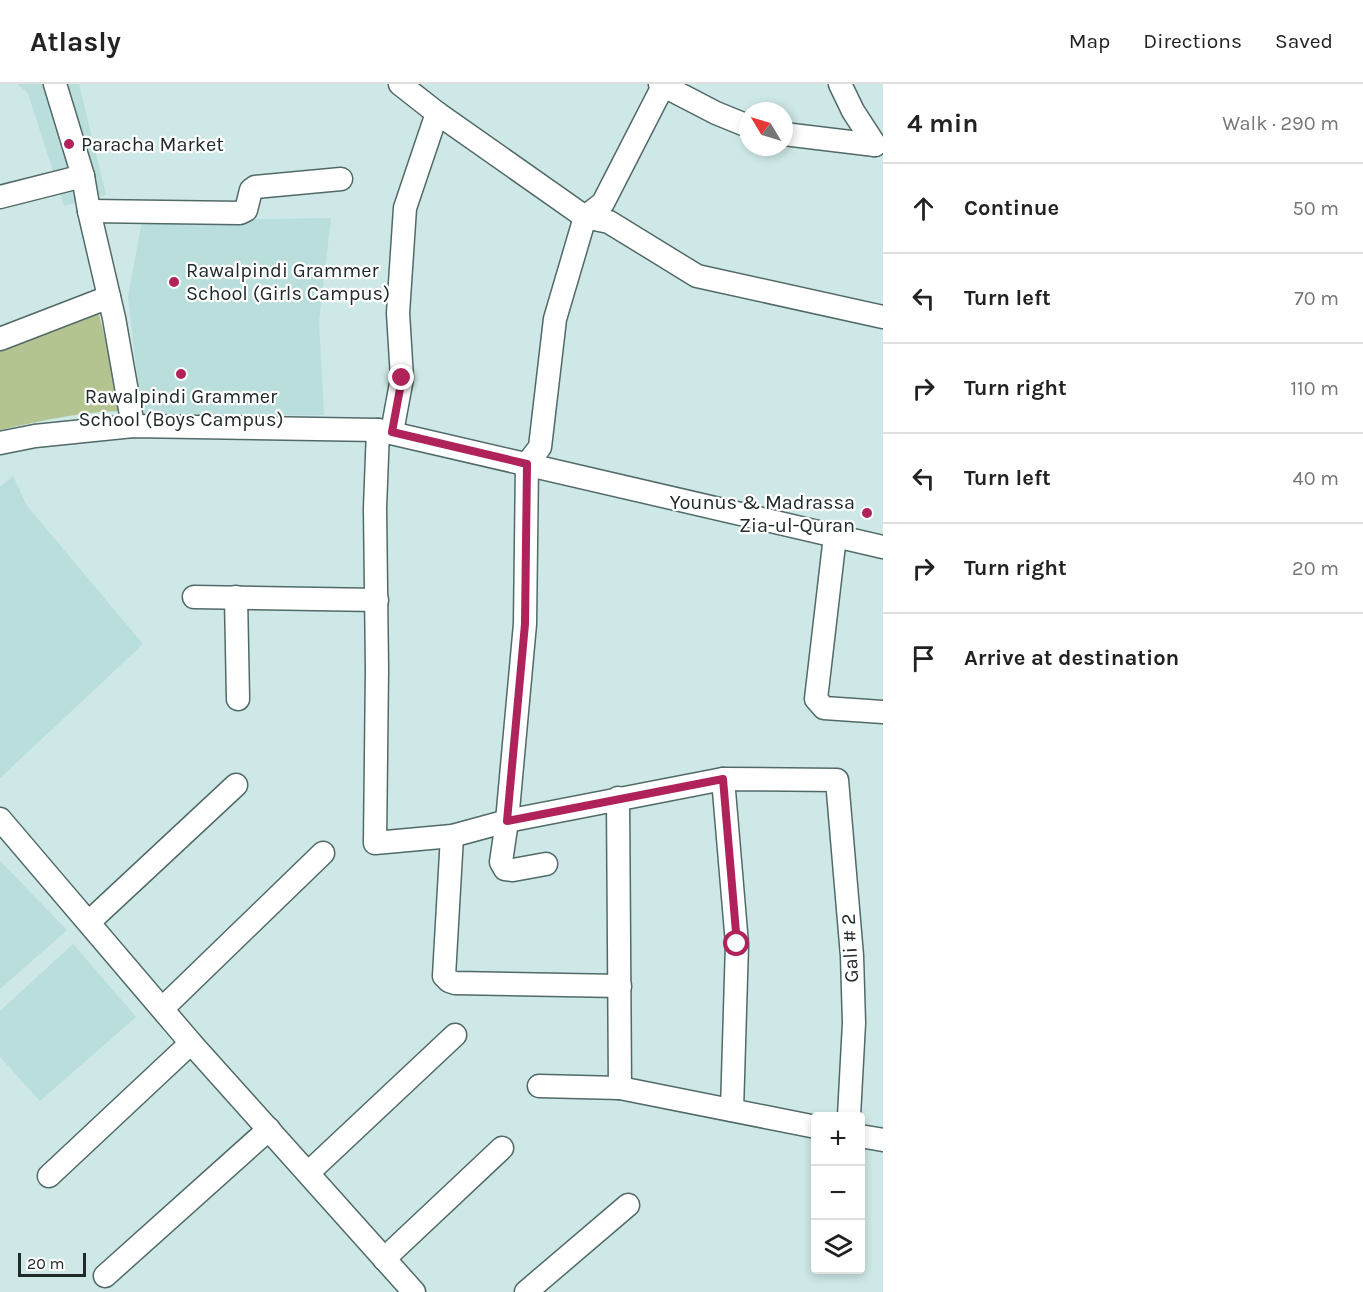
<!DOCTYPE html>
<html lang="en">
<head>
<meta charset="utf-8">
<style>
	body { margin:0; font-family:Karla,sans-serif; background:#f2f2f2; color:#222 }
	.controls { position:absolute; right:18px; bottom:18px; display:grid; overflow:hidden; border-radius:6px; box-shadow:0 3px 9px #0003 }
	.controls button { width:54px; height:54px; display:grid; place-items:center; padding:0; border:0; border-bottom:2px solid #e0e0e0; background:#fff; color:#222; font:30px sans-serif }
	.compass { position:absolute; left:739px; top:18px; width:54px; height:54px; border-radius:50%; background:#fff; box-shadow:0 3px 9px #0003; rotate:308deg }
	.scale { position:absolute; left:18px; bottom:15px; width:68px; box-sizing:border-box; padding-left:6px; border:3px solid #202a2a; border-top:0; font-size:16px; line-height:21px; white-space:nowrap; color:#202a2a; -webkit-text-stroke:4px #fff; paint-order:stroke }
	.stop { position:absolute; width:18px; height:18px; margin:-14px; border:4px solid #b0225a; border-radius:50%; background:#fff }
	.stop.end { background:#b0225a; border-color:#fff; box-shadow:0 2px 6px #0008 }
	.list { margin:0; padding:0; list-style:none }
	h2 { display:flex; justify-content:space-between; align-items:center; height:78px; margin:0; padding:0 24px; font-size:26px }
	h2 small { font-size:20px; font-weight:400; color:#767676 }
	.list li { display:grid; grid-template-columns:39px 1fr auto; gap:18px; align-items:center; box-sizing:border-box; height:90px; padding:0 24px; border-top:2px solid #e0e0e0 }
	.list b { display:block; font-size:22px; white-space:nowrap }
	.list em { font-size:20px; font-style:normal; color:#767676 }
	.icon { flex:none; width:33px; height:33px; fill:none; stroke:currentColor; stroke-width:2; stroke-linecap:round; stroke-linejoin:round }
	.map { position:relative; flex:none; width:883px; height:1208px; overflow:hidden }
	header { display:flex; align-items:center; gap:36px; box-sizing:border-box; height:84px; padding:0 30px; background:#fff; border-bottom:2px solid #e0e0e0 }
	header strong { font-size:28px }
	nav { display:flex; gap:33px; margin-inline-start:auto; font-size:21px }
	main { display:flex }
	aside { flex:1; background:#fff }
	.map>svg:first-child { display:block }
	.built { fill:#b9dedb }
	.green { fill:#b4c491 }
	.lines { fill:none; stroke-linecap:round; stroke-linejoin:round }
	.street-casing { stroke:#516a68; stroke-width:25 }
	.street { stroke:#fff; stroke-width:22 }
	.route { stroke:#b0225a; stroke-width:8 }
	.poi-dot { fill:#b0225a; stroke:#fff; stroke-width:2 }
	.labels { text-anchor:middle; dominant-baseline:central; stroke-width:4.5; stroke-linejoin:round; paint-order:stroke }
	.poi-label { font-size:20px; fill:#202a2a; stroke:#fff; text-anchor:start }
	.street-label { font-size:20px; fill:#202a2a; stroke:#fff }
</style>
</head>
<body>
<header>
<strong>Atlasly</strong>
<nav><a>Map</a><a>Directions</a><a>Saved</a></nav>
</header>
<main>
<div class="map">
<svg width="883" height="1208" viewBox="0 0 883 1208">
	<rect width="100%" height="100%" fill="#cde8e6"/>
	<g class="built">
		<path d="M17 0H79L106 111 64 122 28 9Z"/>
		<path d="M331 134 319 238 324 331 142 333 128 213 142 137Z"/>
		<path d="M13 392 27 422 143 560 0 694V403Z"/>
		<path d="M0 777 67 846 0 905Z"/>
		<path d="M73 860 136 933 40 1017 0 973V927Z"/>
	</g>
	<path class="green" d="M97 223 124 327C82 327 41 337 0 346V261Z"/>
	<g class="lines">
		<g class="street-casing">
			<g id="street">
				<path d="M55 0 83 92 89 127 114 234 133 342"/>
				<path d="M400 0 437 29 585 133 609 138 697 192 883 233"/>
				<path d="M660 0 716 29 748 42"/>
				<path d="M840 0 853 27 875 61"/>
				<path d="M784 50 875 61"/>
				<path d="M0 113 83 92"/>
				<path d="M89 127 240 129 246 126 251 106 255 103 341 95"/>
				<path d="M0 255 109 213"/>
				<path d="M378 346 375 424 377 585 375 759 452 752 507 737 723 695 837 696 852 872 854 939 849 1032"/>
				<path d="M392 348 402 294 398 229 405 124 437 29"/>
				<path d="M0 359 35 352 133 342 378 346 883 463"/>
				<path d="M835 452 816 615 824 624 883 628"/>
				<path d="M194 513 377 516"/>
				<path d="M236 513 238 615"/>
				<path d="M723 695 737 860 732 1026"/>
				<path d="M618 714 620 1004"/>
				<path d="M0 735 191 959 414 1208"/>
				<path d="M452 752 444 892 449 897 455 899 620 902"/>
				<path d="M546 780 513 786 505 785 501 778 507 737 525 540 527 380 540 363 555 235 585 133 603 119 663 2"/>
				<path d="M89 838 236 701"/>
				<path d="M163 924 323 769"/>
				<path d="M539 1002 620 1004 816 1043"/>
				<path d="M860 1052 883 1056"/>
				<path d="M308 1089 455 951"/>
				<path d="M49 1092 191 959"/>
				<path d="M384 1175 502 1064"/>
				<path d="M105 1192 269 1045"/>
				<path d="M526 1208 628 1121"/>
			</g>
		</g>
		<use href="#street" class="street"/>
	</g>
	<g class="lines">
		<path class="route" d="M402 294 392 348 527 380 525 540 507 737 723 695 737 860"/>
	</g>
	<g class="poi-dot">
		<circle cx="69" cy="60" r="6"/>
		<circle cx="174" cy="198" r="6"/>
		<circle cx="181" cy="290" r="6"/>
		<circle cx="867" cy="429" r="6"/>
	</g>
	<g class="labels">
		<g class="poi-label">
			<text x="81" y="60">Paracha Market</text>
			<text x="186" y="186">Rawalpindi Grammer<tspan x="186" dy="23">School (Girls Campus)</tspan></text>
			<text x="181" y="312" text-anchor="middle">Rawalpindi Grammer<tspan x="181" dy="23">School (Boys Campus)</tspan></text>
			<text x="855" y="418" text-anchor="end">Younus &amp; Madrassa<tspan x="855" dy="23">Zia-ul-Quran</tspan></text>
		</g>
		<g class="street-label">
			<text transform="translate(850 864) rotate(-93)">Gali # 2</text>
		</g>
	</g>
</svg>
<div class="controls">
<button>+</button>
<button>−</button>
<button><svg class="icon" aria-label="layers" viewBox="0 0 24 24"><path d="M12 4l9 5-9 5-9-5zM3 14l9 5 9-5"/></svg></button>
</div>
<svg class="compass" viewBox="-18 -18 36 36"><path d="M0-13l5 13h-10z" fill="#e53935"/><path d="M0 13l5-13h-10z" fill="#767676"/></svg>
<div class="scale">20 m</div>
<div class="stop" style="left:737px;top:860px"></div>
<div class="stop end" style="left:402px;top:294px"></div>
</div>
<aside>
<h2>4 min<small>Walk · 290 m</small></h2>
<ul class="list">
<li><svg class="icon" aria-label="ahead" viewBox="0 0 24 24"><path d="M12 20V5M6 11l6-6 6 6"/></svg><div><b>Continue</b></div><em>50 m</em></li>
<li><svg class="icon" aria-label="left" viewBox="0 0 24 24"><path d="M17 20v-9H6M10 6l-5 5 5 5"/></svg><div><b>Turn left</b></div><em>70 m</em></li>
<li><svg class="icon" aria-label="right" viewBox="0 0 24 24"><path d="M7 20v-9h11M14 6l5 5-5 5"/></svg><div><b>Turn right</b></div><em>110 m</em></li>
<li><svg class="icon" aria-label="left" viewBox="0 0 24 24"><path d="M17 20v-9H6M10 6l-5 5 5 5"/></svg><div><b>Turn left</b></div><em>40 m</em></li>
<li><svg class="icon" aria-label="right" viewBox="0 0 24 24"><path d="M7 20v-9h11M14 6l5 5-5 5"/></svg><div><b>Turn right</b></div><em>20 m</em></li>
<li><svg class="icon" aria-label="arrive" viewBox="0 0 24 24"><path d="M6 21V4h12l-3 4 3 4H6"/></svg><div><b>Arrive at destination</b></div></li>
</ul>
</aside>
</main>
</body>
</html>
